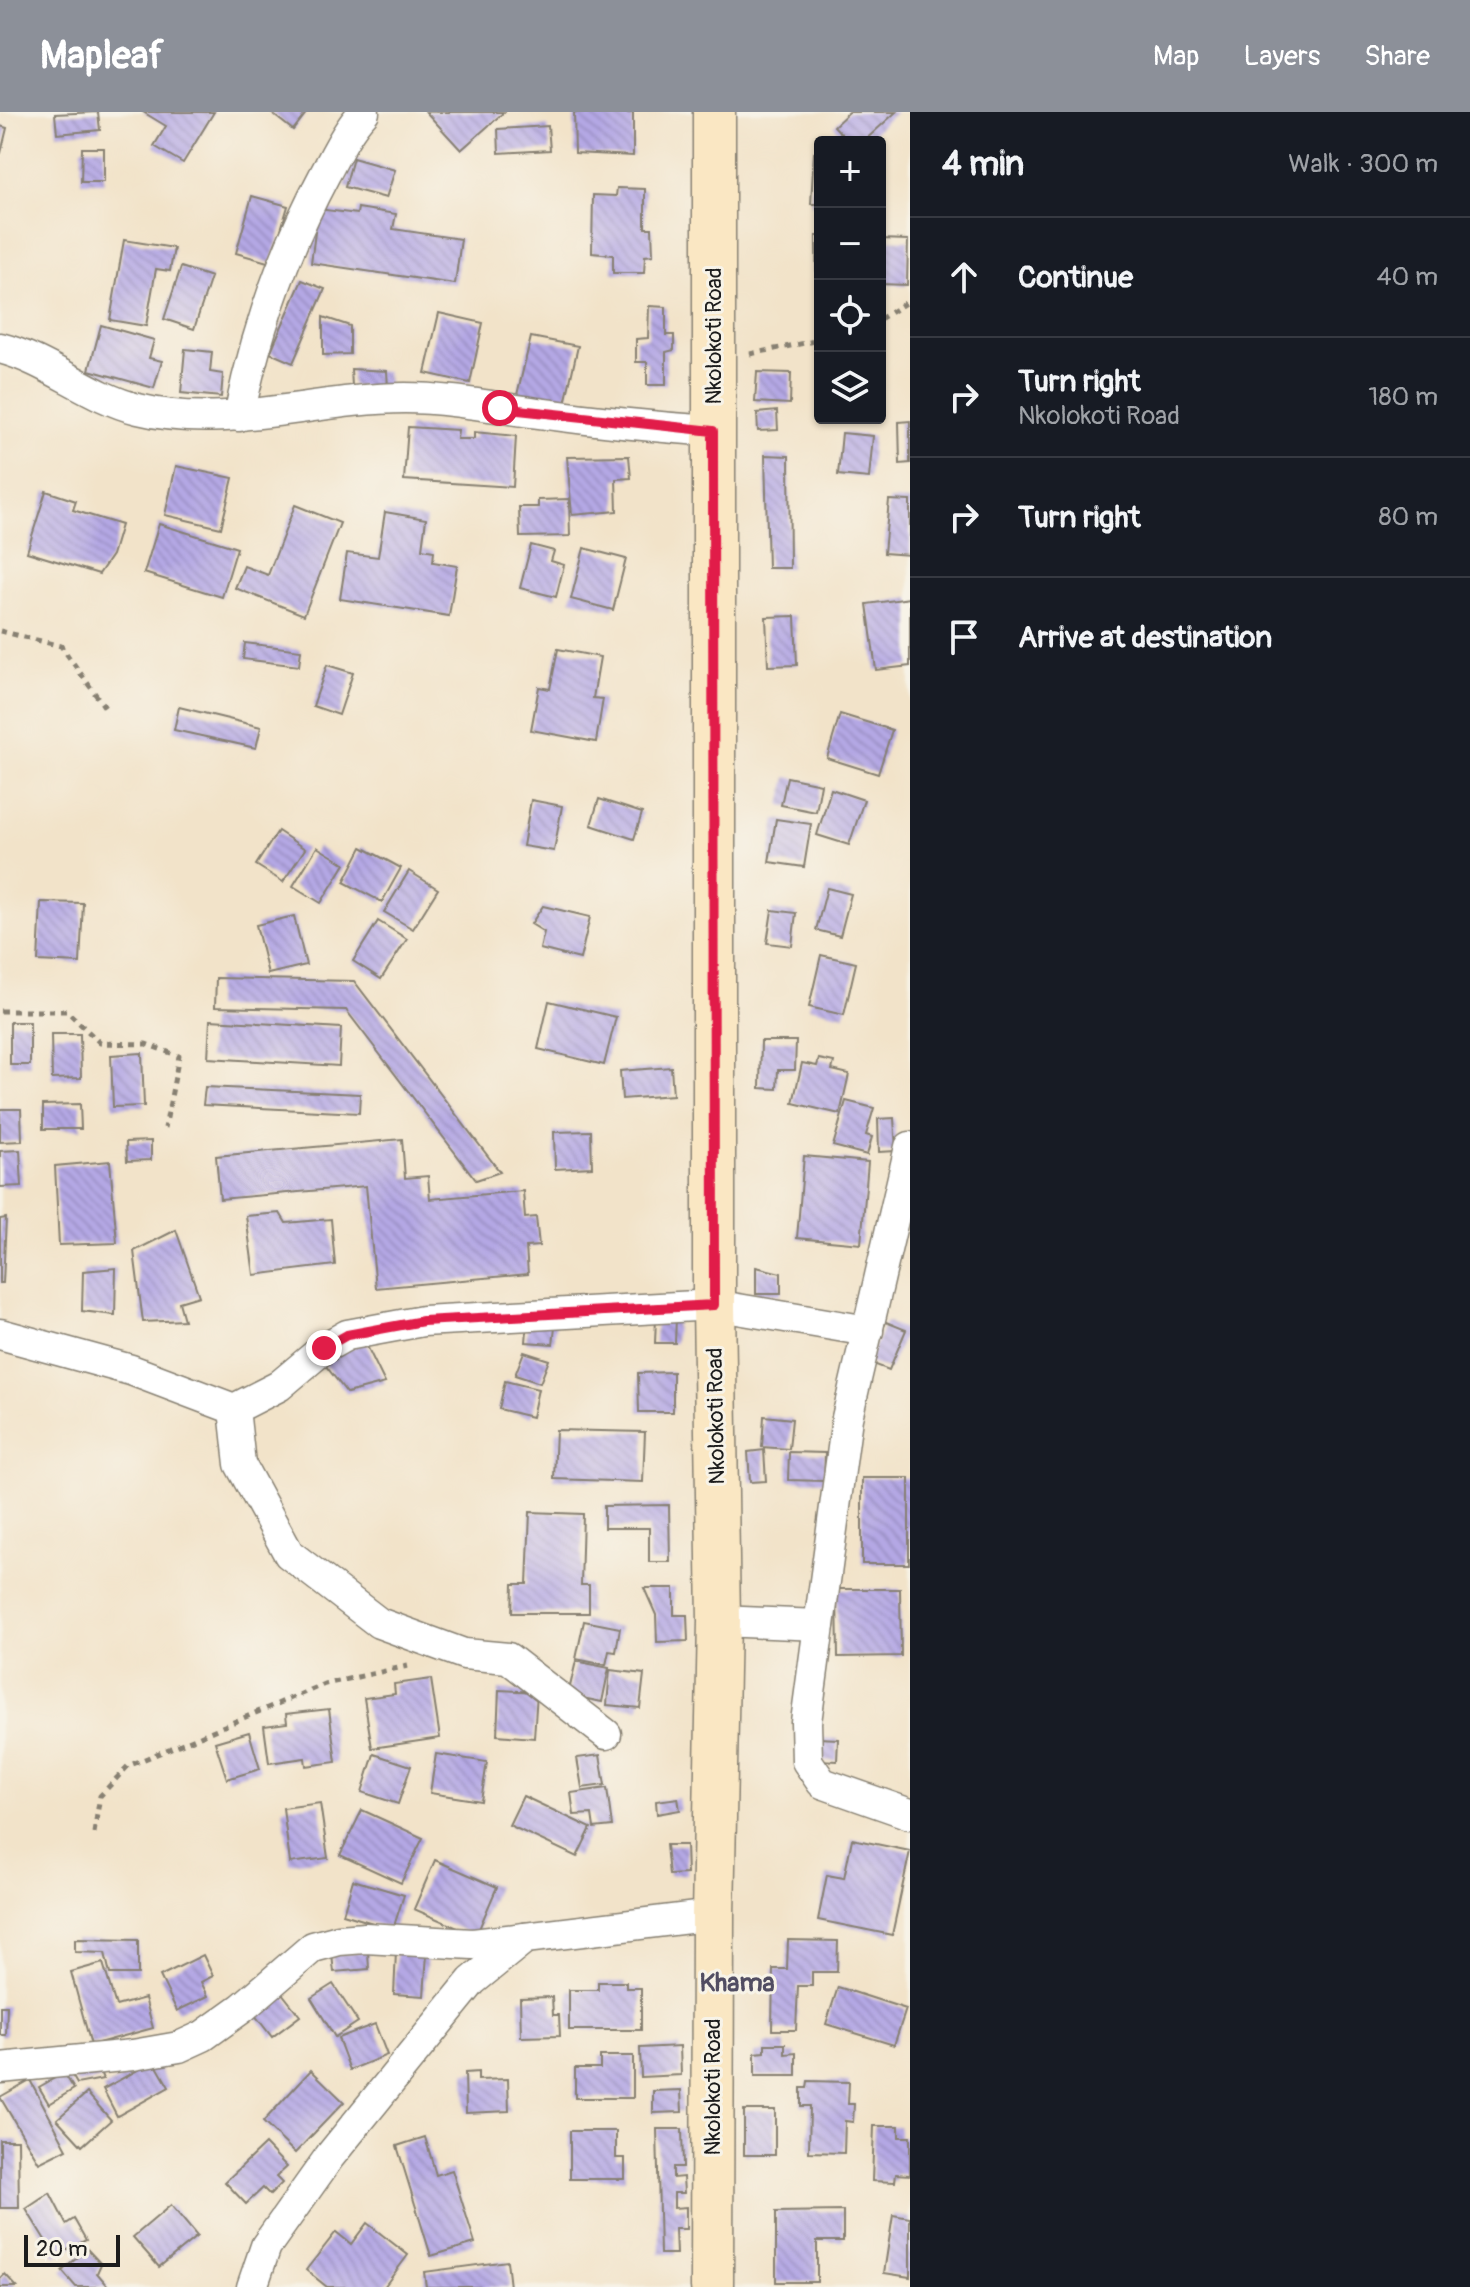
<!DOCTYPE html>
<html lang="en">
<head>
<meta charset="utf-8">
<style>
	body { margin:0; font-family:Pangolin,sans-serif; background:#242831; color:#f1f3f6 }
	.controls { position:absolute; right:24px; top:24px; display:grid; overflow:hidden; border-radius:8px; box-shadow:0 2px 6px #0004 }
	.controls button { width:72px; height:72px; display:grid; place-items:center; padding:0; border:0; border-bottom:2px solid #363941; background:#171b24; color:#f1f3f6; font:40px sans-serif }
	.scale { position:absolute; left:24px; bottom:20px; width:96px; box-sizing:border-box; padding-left:8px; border:4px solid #1c1c1c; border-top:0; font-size:22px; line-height:28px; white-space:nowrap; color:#1c1c1c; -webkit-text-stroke:6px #f7f3e8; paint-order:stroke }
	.stop { position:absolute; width:24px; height:24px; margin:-18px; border:6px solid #e11d48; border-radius:50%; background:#fff }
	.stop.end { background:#e11d48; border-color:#fff; box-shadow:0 2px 8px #0008 }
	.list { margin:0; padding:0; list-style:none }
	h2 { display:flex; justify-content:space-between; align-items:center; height:104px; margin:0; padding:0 32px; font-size:34px }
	h2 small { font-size:26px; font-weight:400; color:#9ea1a6 }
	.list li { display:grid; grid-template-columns:52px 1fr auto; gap:24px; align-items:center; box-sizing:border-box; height:120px; padding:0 32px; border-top:2px solid #363941 }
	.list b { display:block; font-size:30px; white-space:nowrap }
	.list p { margin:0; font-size:26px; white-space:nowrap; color:#9ea1a6 }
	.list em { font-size:26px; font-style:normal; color:#9ea1a6 }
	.icon { flex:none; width:44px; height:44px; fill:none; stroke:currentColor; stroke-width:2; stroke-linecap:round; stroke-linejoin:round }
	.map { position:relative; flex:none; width:910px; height:2175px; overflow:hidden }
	header { display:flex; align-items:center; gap:48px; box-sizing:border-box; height:112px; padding:0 40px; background:#8c9099; color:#fff }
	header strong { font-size:38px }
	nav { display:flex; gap:44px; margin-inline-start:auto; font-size:28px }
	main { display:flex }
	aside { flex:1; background:#171b24 }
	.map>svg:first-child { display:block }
	.building { fill:url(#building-back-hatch) }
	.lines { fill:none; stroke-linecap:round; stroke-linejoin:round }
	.street-casing { stroke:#878072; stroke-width:33 }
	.secondary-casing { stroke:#878072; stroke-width:45 }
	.path { stroke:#878072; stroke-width:5; stroke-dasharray:6 6; stroke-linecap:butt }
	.street { stroke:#fff; stroke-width:30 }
	.secondary { stroke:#fae7c3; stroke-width:42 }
	.route { stroke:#e11d48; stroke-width:10 }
	.labels { text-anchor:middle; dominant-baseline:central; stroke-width:6; stroke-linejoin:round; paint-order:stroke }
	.street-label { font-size:22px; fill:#1c1c1c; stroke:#f7f3e8 }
	.quarter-label { font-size:26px; font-weight:bold; fill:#514d62; stroke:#f7f3e8 }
</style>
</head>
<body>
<header>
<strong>Mapleaf</strong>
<nav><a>Map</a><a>Layers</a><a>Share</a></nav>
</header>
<main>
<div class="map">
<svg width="910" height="2175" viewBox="0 0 910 2175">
	<defs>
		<pattern id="building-back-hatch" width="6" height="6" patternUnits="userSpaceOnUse" patternTransform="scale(2)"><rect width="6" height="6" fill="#b4a7e4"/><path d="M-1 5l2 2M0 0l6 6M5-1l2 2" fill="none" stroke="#9a8fc3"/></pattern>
	</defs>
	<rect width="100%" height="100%" fill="#f7f3e8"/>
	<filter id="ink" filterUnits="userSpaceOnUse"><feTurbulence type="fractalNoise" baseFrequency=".0125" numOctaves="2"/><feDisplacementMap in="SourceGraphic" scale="16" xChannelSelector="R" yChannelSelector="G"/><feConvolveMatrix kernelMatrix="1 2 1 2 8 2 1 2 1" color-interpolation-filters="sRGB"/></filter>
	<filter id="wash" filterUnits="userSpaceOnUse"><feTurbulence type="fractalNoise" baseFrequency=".006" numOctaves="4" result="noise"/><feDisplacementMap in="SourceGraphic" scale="32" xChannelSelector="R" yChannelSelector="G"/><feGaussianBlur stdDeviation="1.8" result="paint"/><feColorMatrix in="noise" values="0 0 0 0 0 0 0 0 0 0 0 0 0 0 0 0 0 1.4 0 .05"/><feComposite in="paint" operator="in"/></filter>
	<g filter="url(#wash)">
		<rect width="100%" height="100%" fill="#f2e3c9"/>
		<g id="blocks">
			<g class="building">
				<path d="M98 0 100 18 57 22 55 2Z"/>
				<path d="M143 0H214L183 51 154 34 166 14Z"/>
				<path d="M270 0H307L293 18Z"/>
				<path d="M426 0H504L461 38Z"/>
				<path d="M574 0 633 1V44L575 41Z"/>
				<path d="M849 0H896L863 30H849L834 14Z"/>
				<path d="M0 14 7 16 1 41H0Z"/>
				<path d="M548 14 550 38 499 41 498 17Z"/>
				<path d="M82 36H104V70H81Z"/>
				<path d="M814 41 820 42V92H811Z"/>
				<path d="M353 46 395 58 386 86 345 75Z"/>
				<path d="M617 76 645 77V116H652L653 143 645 144 644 161H613V143L592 141 593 83 616 84Z"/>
				<path d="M252 84 288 94 271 151 236 141Z"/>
				<path d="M358 96 396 102 393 117 461 127 455 172 311 151 318 97 357 102Z"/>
				<path d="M816 124H820V201L817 202Z"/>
				<path d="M880 127 908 128 907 173 880 172Z"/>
				<path d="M124 128 174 136 170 159 156 157 146 214 110 208Z"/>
				<path d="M181 155 211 165 194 217 164 207Z"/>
				<path d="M302 168 325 177 293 251 270 241Z"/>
				<path d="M649 194 666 195V223H674V238L666 240V273H647V250H636V227L648 226Z"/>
				<path d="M439 201 483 211 470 271 425 261Z"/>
				<path d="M323 205 350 214V242L323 243Z"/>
				<path d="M101 213 154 228 149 246 162 249 154 276 89 258Z"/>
				<path d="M531 225 578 234 565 292 517 283Z"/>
				<path d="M185 237 212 240 210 260 223 262 221 285 181 281Z"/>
				<path d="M351 257 387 259 388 276 352 274Z"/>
				<path d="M757 260 791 261 790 292 755 290Z"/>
				<path d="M777 299 778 318 758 319 757 301Z"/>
				<path d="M910 309V351L900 352 899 310Z"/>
				<path d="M408 315 458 318 457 327H474V320L516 324 513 375 404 368Z"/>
				<path d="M842 321 873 324 869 366 838 363Z"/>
				<path d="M765 343 789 344 790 456H768Z"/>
				<path d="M629 344 631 366 616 367 617 399 572 403 567 345Z"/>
				<path d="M176 354 233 366 221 416 165 403Z"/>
				<path d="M46 379 76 389 73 398 121 413 112 443 99 462 27 440Z"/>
				<path d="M569 387 570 424 520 425 519 395H538V388Z"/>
				<path d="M889 388 910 389V443L884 441Z"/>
				<path d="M295 393 340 411 304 503 235 476 244 454 268 463Z"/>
				<path d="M385 400 426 407 422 437 434 439 433 450 457 454 449 504 340 487 347 441 378 445Z"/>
				<path d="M159 412 237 436 222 485 144 461Z"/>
				<path d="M531 433 554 439 551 449 564 453 556 485 520 476Z"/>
				<path d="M584 436 626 447 613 498 571 487Z"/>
				<path d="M910 486V554L876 558 867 492Z"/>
				<path d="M795 504 797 553 768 554 766 505Z"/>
				<path d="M245 531 301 538 299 554 243 547Z"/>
				<path d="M558 537 600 545 593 586 603 587 596 630 531 618 539 575 550 577Z"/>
				<path d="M327 553 353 561 339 603 313 594Z"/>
				<path d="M179 595 261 615 256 636 174 618Z"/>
				<path d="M840 602 892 618 878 662 827 646Z"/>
				<path d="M787 665 821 672 816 700 781 693Z"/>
				<path d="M831 677 864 688 849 733 817 723Z"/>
				<path d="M599 687 642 701 634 727 591 713Z"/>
				<path d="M531 688 562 694 554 739 523 734Z"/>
				<path d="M776 707 811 712 804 755 769 750Z"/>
				<path d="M278 719 305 737 283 770 256 753Z"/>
				<path d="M317 735 345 752 321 791 293 774Z"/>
				<path d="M362 735 401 756 382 790 344 770Z"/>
				<path d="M409 759 438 777 413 817 384 800Z"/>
				<path d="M827 776 851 782 840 824 816 818Z"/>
				<path d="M41 790 83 791 80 851 38 849Z"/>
				<path d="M543 794 590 805 580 847 540 837 544 820 531 812Z"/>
				<path d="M772 798 796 801 792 834 767 831Z"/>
				<path d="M294 804 306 853 268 862 256 813Z"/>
				<path d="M378 809 407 827 381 867 353 849Z"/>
				<path d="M821 843 856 851 844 903 809 895Z"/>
				<path d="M216 866 354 869 500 1060 476 1068 346 898 215 895Z"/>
				<path d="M549 889 616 905 604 953 538 937Z"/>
				<path d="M210 908 341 916 339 954 208 946Z"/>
				<rect x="10" y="910" width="20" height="43"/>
				<path d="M51 922H80L81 966 52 967Z"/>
				<path d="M761 929H796L795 958H778L777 977 760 976Z"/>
				<path d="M142 941 144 994 113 995 111 943Z"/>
				<path d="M819 947 834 950 832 958 849 962 840 1002 793 991 802 951 817 954Z"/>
				<path d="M671 955 673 983 622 987 620 959Z"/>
				<path d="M205 975 360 982 359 1001 203 993Z"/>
				<path d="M846 989 874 996 866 1023 872 1025 867 1043 833 1034Z"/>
				<path d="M80 992 81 1017H43V993Z"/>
				<path d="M0 997H21L22 1029 0 1030Z"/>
				<path d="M894 1006 896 1039 879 1040 878 1007Z"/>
				<path d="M591 1019 592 1055 555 1057 554 1020Z"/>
				<path d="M402 1027 405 1066 428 1064 430 1087 523 1079 525 1106 536 1105 539 1134 526 1135 528 1162 376 1176 366 1074 220 1087 216 1044Z"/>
				<path d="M151 1029V1048L127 1049 126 1030Z"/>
				<path d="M20 1038 22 1074 0 1075V1039Z"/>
				<path d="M804 1044 868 1050 861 1132 797 1126Z"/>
				<path d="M110 1049 117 1131 59 1133 55 1054Z"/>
				<path d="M280 1101 286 1111 331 1107 335 1153 254 1163 246 1104Z"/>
				<path d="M6 1106 3 1171H0V1107Z"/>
				<path d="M176 1118 199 1184 179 1190 184 1208 143 1210 134 1139Z"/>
				<path d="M756 1155 781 1161V1182H756Z"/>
				<path d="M116 1156 115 1203 82 1199 83 1159Z"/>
				<path d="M528 1206 556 1208 553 1232 526 1230Z"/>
				<path d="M656 1206H676L675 1231H655Z"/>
				<path d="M886 1210 906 1218 889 1258 868 1250Z"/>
				<path d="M365 1230 385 1271 347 1281 322 1249Z"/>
				<path d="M524 1240 549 1248 540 1271 515 1263Z"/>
				<path d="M673 1260V1300H639L638 1261Z"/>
				<path d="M505 1269 538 1277 532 1305 499 1297Z"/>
				<path d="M764 1304 792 1307 789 1337 762 1335Z"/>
				<path d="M556 1318 645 1320 643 1370 554 1367Z"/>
				<path d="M764 1338 766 1369 750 1370 748 1340Z"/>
				<path d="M789 1340 825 1341 824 1369 788 1368Z"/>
				<rect x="862" y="1366" width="47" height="86"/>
				<path d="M669 1393 670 1450H649V1416H604V1394Z"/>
				<path d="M530 1400 583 1402 581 1473H589V1501H512L513 1472H527Z"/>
				<path d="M644 1476H674V1503H687L688 1529 657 1530 656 1503Z"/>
				<path d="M837 1477H900L901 1544 838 1545Z"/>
				<path d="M584 1509 620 1516 616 1540 609 1539 606 1553 576 1547Z"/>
				<path d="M576 1549 609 1556 602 1590 568 1583Z"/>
				<path d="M610 1558 644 1562 640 1596 607 1593Z"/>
				<path d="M431 1567 440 1626 372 1636 364 1586 395 1582 394 1572Z"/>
				<path d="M499 1578 537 1580 534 1626 497 1623Z"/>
				<path d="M329 1597 336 1650 306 1654 305 1646 269 1651 264 1614 287 1611 286 1602Z"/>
				<path d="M249 1620 260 1657 227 1667 215 1630Z"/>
				<path d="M818 1626 838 1627 837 1649 817 1648Z"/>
				<path d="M374 1642 411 1654 398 1692 362 1680Z"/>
				<path d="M436 1642 487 1650 481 1689 430 1681Z"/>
				<path d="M600 1643 605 1673 582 1676 577 1646Z"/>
				<path d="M607 1676 612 1714 594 1716 592 1702 574 1703 571 1681Z"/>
				<path d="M523 1684 591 1716 577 1745 509 1713Z"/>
				<path d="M678 1686 680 1698 657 1702 656 1689Z"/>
				<path d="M320 1691 328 1746 290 1751 283 1696Z"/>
				<path d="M362 1698 423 1726 401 1771 340 1743Z"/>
				<path d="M852 1727 910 1739 892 1823 818 1808 827 1763 844 1766Z"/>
				<path d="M666 1733H686L687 1762 669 1763Z"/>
				<path d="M435 1748 497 1775 476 1824 414 1797Z"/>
				<path d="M353 1768 404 1783 393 1817 343 1802Z"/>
				<path d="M75 1827 138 1828V1862H110L105 1841 75 1840Z"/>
				<path d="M788 1828 838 1829 837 1860H812V1874H798L796 1918H772L773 1857H787Z"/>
				<path d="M368 1840 369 1857 334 1860 332 1843Z"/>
				<path d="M396 1840 427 1842 424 1884 394 1882Z"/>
				<path d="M203 1843 213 1864 201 1870 208 1884 177 1899 160 1864Z"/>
				<path d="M103 1851 116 1894 145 1886 153 1916 91 1933 71 1860Z"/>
				<path d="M598 1870H626V1876H641V1918H569V1878H598Z"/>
				<path d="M333 1872 358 1910 335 1925 311 1886Z"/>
				<path d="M838 1875 906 1897 894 1933 826 1912Z"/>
				<path d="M278 1876 300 1904 272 1925 251 1898Z"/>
				<path d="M552 1885 553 1903H559L560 1924 521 1925 520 1886Z"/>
				<path d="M0 1894H7L6 1923H0Z"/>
				<path d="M375 1912 387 1943 350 1958 338 1926Z"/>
				<path d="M765 1932H785V1942L796 1941V1964H755V1941L765 1940Z"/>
				<path d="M680 1934 681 1963 641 1965 640 1936Z"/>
				<path d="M600 1944H633V1986H575V1956H600Z"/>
				<path d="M95 1948 103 1967 77 1972 66 1953Z"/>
				<path d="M154 1949 169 1975 117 2004 103 1977Z"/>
				<path d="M311 1958 344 1990 295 2041 263 2010Z"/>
				<path d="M478 1960V1968L508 1967 509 1999 466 2001 465 1961Z"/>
				<path d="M64 1961 74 1977 49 1992 39 1975Z"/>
				<path d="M30 1968 67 2037 39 2051 0 1985Z"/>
				<path d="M808 1969 849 1970 848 1992H854L853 2010 845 2009 844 2041 809 2040 810 1994H801V1976H807Z"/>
				<path d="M681 1978 682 2000 653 2001V1979Z"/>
				<path d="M87 1981 111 2008 82 2034 57 2007Z"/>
				<rect x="744" y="1998" width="31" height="45"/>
				<path d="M874 2014H899V2025H910V2063L896 2062 895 2070 872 2069Z"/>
				<path d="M657 2017H682L683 2055H673V2066L683 2065 684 2081H674V2096L686 2095V2117H675L676 2142H660Z"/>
				<path d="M570 2019H616V2046H625V2067H570Z"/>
				<path d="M425 2025 436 2063 452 2058 475 2131 431 2144 397 2034Z"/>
				<path d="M0 2028H18L19 2096H0Z"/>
				<path d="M265 2032 287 2055 276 2065 282 2071 270 2083 263 2076 246 2092 225 2070Z"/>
				<path d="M50 2081 66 2112 74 2107 86 2128 55 2144 26 2097Z"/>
				<path d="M171 2093 197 2124 159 2155 133 2125Z"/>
				<path d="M843 2099V2129H817V2170H776V2100Z"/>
				<path d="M893 2103 910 2106V2165L884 2161Z"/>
				<path d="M367 2111 408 2143 384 2175H327L306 2158 336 2120 351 2132Z"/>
				<path d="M87 2137 101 2152 97 2161 109 2175H76L62 2159Z"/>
				<path d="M507 2149 510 2175H426L424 2160Z"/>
				<path d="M5 2162 17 2175H0V2167Z"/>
			</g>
		</g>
	</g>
	<g filter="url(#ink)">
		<use href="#blocks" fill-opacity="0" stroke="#878072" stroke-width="2"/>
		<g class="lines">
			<g class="street-casing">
				<g id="street">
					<path d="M0 236C50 249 89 285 138 297 226 319 316 286 405 286 448 286 494 295 538 301 596 309 654 315 713 319"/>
					<path d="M239 304C256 219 284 139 325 62 337 40 347 18 364 0"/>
					<path d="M910 1035 847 1306 806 1610 807 1649 822 1671 910 1702"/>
					<path d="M0 1222 131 1258 234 1297 279 1274 324 1236 347 1223 423 1209 714 1193 868 1219"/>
					<path d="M234 1297 240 1352 289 1442 379 1511 464 1542 508 1546 606 1622"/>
					<path d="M719 1509 819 1513"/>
					<path d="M0 1956 133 1943 179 1935 203 1924 242 1896 313 1835 339 1828 365 1826 473 1832 525 1826"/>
					<path d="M252 2175 266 2134 330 2044 472 1869 525 1826 713 1803"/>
				</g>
			</g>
			<g class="secondary-casing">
				<path id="secondary" d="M712 2175 713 1803 719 1509 714 1193V0"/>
			</g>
			<g class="path">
				<path d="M880 207 910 188"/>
				<path d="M750 242 820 228"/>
				<path d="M0 519 61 534 106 597"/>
				<path d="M0 899H67L100 931 146 932 179 944 165 1016"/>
				<path d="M94 1721 100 1684 128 1654 325 1572 408 1554"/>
			</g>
			<use href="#street" class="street"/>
			<use href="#secondary" class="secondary"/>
		</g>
	</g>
	<g class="lines" filter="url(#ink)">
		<path class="route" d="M324 1236 347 1223 423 1209 714 1193 713 319 500 296"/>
	</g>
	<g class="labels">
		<g class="street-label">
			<text transform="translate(714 224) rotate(-90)">Nkolokoti Road</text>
			<text transform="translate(716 1304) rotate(-91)">Nkolokoti Road</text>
			<text transform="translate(713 1975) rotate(-90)">Nkolokoti Road</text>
		</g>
		<g class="quarter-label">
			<text x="737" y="1871">Khama</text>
		</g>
	</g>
</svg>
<div class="controls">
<button>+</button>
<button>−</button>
<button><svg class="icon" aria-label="locate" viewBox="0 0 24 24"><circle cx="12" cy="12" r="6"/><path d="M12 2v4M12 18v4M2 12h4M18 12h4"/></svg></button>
<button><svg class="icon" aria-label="layers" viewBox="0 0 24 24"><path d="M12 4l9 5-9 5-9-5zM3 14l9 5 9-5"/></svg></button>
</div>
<div class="scale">20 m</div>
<div class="stop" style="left:500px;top:296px"></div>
<div class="stop end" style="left:324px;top:1236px"></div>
</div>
<aside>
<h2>4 min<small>Walk · 300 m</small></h2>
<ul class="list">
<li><svg class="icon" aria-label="ahead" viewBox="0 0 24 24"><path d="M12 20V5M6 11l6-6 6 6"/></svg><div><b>Continue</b></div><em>40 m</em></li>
<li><svg class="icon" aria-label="right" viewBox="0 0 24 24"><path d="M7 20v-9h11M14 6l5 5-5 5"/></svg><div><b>Turn right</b><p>Nkolokoti Road</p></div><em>180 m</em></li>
<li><svg class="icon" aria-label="right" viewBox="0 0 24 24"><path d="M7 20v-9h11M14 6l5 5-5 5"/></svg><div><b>Turn right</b></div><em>80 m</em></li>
<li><svg class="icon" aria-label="arrive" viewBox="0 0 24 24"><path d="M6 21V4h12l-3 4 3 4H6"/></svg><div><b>Arrive at destination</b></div></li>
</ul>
</aside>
</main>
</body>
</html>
